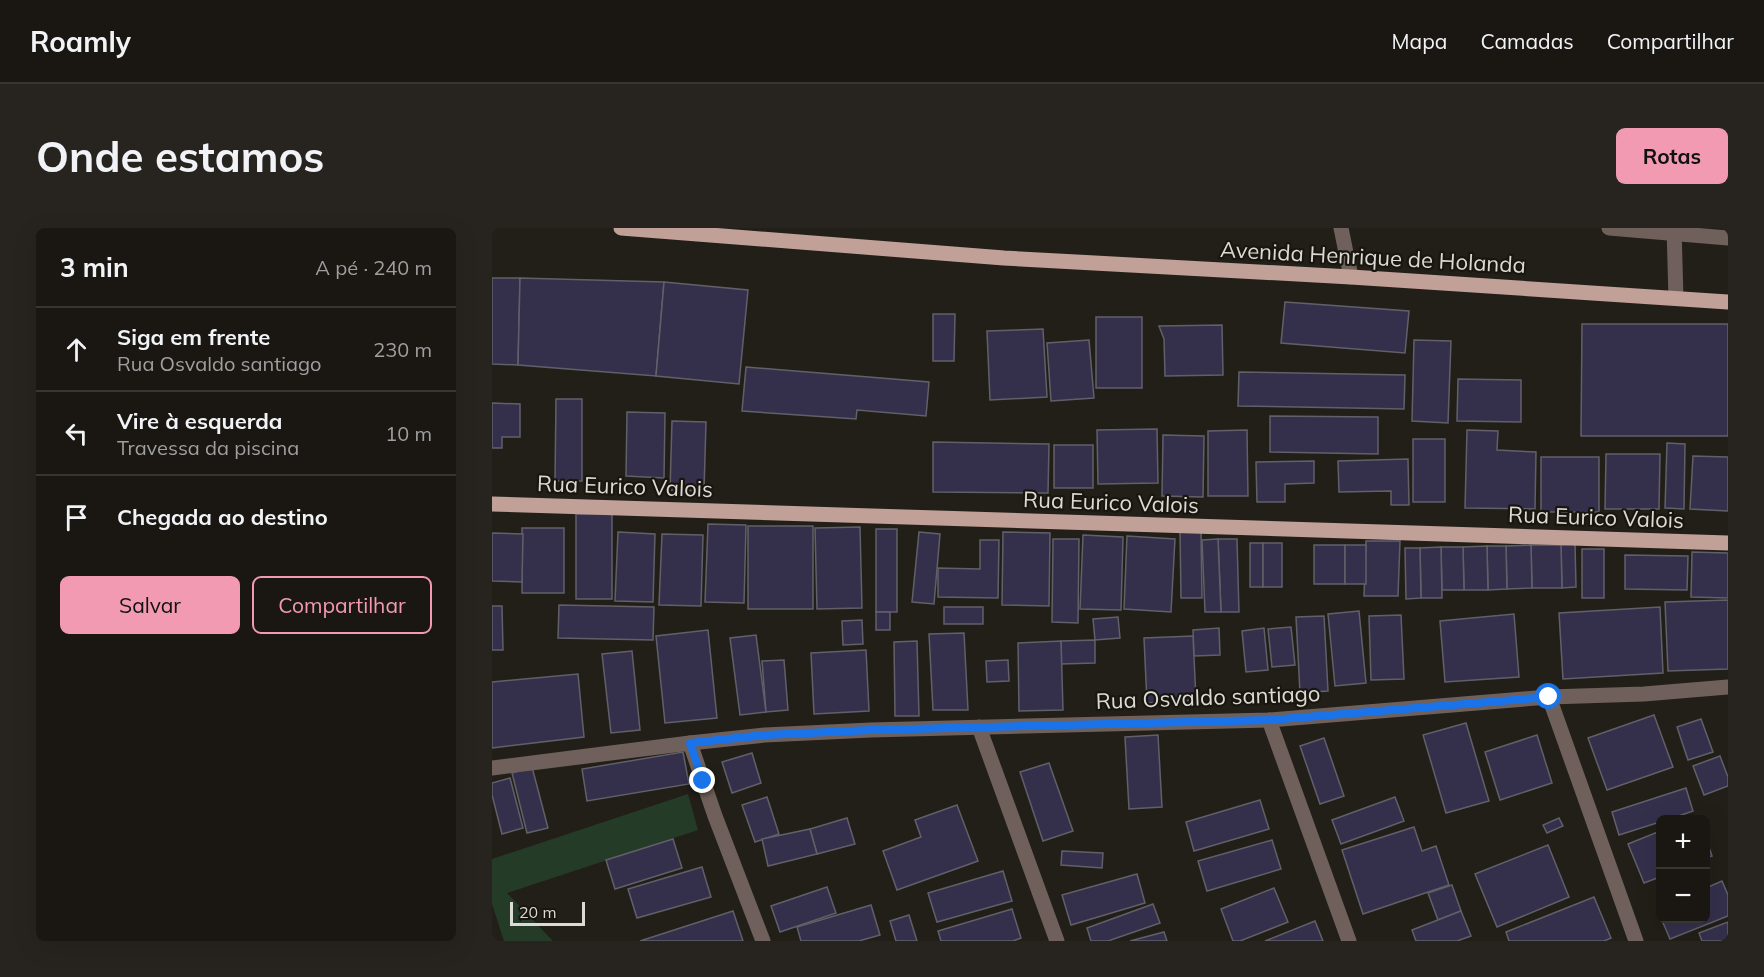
<!DOCTYPE html>
<html lang="pt">
<head>
<meta charset="utf-8">
<style>
	body { margin:0; font-family:Mulish,sans-serif; background:#272420; color:#f1f3f6 }
	.controls { position:absolute; right:18px; bottom:18px; display:grid; overflow:hidden; border-radius:9px; box-shadow:0 6px 24px #0002 }
	.controls button { width:54px; height:54px; display:grid; place-items:center; padding:0; border:0; border-bottom:2px solid #383632; background:#1a1712; color:#f1f3f6; font:30px sans-serif }
	.scale { position:absolute; left:18px; bottom:15px; width:75px; box-sizing:border-box; padding-left:6px; border:3px solid #dcdad5; border-top:0; font-size:16px; line-height:21px; white-space:nowrap; color:#dcdad5; -webkit-text-stroke:4px #19160f; paint-order:stroke }
	.stop { position:absolute; width:18px; height:18px; margin:-14px; border:4px solid #1a73e8; border-radius:50%; background:#fff }
	.stop.end { background:#1a73e8; border-color:#fff; box-shadow:0 2px 6px #0008 }
	.list { margin:0; padding:0; list-style:none }
	h2 { display:flex; justify-content:space-between; align-items:center; height:78px; margin:0; padding:0 24px; font-size:26px }
	h2 small { font-size:20px; font-weight:400; color:#9f9f9f }
	.list li { display:grid; grid-template-columns:39px 1fr auto; gap:18px; align-items:center; box-sizing:border-box; height:84px; padding:0 24px; border-top:2px solid #383632 }
	.list b { display:block; font-size:22px; white-space:nowrap }
	.list p { margin:0; font-size:20px; white-space:nowrap; color:#9f9f9f }
	.list em { font-size:20px; font-style:normal; color:#9f9f9f }
	.actions { display:flex; gap:12px; padding:18px 24px }
	.actions a { flex:1; padding:14px 0; border:2px solid #f19ab1; border-radius:9px; text-align:center; font-size:21px; color:#f19ab1 }
	.actions .main { background:#f19ab1; color:#111 }
	.icon { flex:none; width:33px; height:33px; fill:none; stroke:currentColor; stroke-width:2; stroke-linecap:round; stroke-linejoin:round }
	.map { position:relative; flex:none; width:1236px; height:713px; overflow:hidden; border-radius:9px }
	header { display:flex; align-items:center; gap:36px; box-sizing:border-box; height:84px; padding:0 30px; background:#1a1712; border-bottom:2px solid #383632 }
	header strong { font-size:28px }
	nav { display:flex; gap:33px; margin-inline-start:auto; font-size:21px }
	.intro { display:flex; align-items:center; justify-content:space-between; box-sizing:border-box; height:144px; padding:0 36px }
	h1 { margin:0; font-size:42px }
	.button { padding:15px 27px; border-radius:9px; background:#f19ab1; color:#111; font-size:21px; font-weight:700 }
	main { display:flex; gap:36px; padding:0 36px }
	aside { flex:1; background:#1a1712; border-radius:9px; box-shadow:0 6px 24px #0002 }
	.map>svg:first-child { display:block }
	.green { fill:#243b28 }
	.building { fill:#34304c; stroke:#616069; stroke-width:1.5 }
	.lines { fill:none; stroke-linecap:round; stroke-linejoin:round }
	.minor { stroke:#70605b; stroke-width:15 }
	.major { stroke:#c1a097; stroke-width:15 }
	.route { stroke:#1a73e8; stroke-width:8 }
	.labels { text-anchor:middle; dominant-baseline:central; stroke-width:4.5; stroke-linejoin:round; paint-order:stroke }
	.street-label { font-size:22px; fill:#dcdad5; stroke:#19160f }
</style>
</head>
<body>
<header>
<strong>Roamly</strong>
<nav><a>Mapa</a><a>Camadas</a><a>Compartilhar</a></nav>
</header>
<div class="intro"><h1>Onde estamos</h1><a class="button">Rotas</a></div>
<main>
<aside>
<h2>3 min<small>A pé · 240 m</small></h2>
<ul class="list">
<li><svg class="icon" aria-label="ahead" viewBox="0 0 24 24"><path d="M12 20V5M6 11l6-6 6 6"/></svg><div><b>Siga em frente</b><p>Rua Osvaldo santiago</p></div><em>230 m</em></li>
<li><svg class="icon" aria-label="left" viewBox="0 0 24 24"><path d="M17 20v-9H6M10 6l-5 5 5 5"/></svg><div><b>Vire à esquerda</b><p>Travessa da piscina</p></div><em>10 m</em></li>
<li><svg class="icon" aria-label="arrive" viewBox="0 0 24 24"><path d="M6 21V4h12l-3 4 3 4H6"/></svg><div><b>Chegada ao destino</b></div></li>
</ul>
<div class="actions"><a class="main">Salvar</a><a>Compartilhar</a></div>
</aside>
<div class="map">
<svg width="1236" height="713" viewBox="0 0 1236 713">
	<rect width="100%" height="100%" fill="#221f18"/>
	<path class="green" d="M196 566 206 602 15 665 61 713H12L0 676V631Z"/>
	<g class="building">
		<path d="M0 50H28L26 137 0 136Z"/>
		<path d="M28 50 172 54 164 148 26 137Z"/>
		<path d="M172 54 256 62 247 156 164 148Z"/>
		<path d="M793 74 917 83 913 125 789 115Z"/>
		<path d="M441 86H463L462 133H441Z"/>
		<rect x="604" y="89" width="46" height="71"/>
		<path d="M1090 96H1236V208H1089Z"/>
		<path d="M730 97 731 147 673 148 672 111 667 98Z"/>
		<path d="M551 101 555 169 498 172 495 103Z"/>
		<path d="M597 112 602 170 559 173 555 115Z"/>
		<path d="M922 112 959 113 956 195 920 193Z"/>
		<path d="M254 139 437 154 434 188 365 182 364 191 250 183Z"/>
		<path d="M747 144 913 147 912 181 746 178Z"/>
		<path d="M966 151 1029 152V194L965 193Z"/>
		<path d="M64 171H90V253H63Z"/>
		<path d="M0 175 28 176V209H10V220H0Z"/>
		<path d="M135 184 173 185 172 250 134 248Z"/>
		<path d="M778 188 886 189V226L778 224Z"/>
		<path d="M180 193 214 194 212 263 178 262Z"/>
		<path d="M665 201 666 255 606 256 605 202Z"/>
		<path d="M755 202 756 268H716V203Z"/>
		<path d="M975 202 1006 203 1005 222 1044 224 1043 281 973 280Z"/>
		<path d="M671 207 712 208 711 269 670 268Z"/>
		<rect x="921" y="211" width="32" height="63"/>
		<path d="M441 214 557 216 556 265 441 264Z"/>
		<path d="M1175 215 1193 216 1192 281 1173 280Z"/>
		<rect x="562" y="217" width="39" height="43"/>
		<path d="M1114 226H1168L1167 281H1113Z"/>
		<path d="M1201 228 1236 229V283L1198 281Z"/>
		<rect x="1049" y="229" width="58" height="55"/>
		<path d="M916 231 917 277H899V263L847 264 846 233Z"/>
		<path d="M822 233V255L793 256V274H765L764 234Z"/>
		<rect x="84" y="286" width="36" height="85"/>
		<path d="M216 296 254 297 252 375 213 374Z"/>
		<rect x="256" y="298" width="65" height="83"/>
		<path d="M368 299 370 380 325 381 323 300Z"/>
		<rect x="30" y="300" width="42" height="65"/>
		<rect x="384" y="301" width="21" height="83"/>
		<path d="M688 303H709L710 370H689Z"/>
		<path d="M126 304 163 306 161 374 123 373Z"/>
		<path d="M427 304 448 306 442 376 420 374Z"/>
		<path d="M511 304 558 305 557 378 510 377Z"/>
		<path d="M0 305 31 306 30 354 0 353Z"/>
		<path d="M170 306 211 307 209 378 167 377Z"/>
		<path d="M591 307 631 309 629 382 588 381Z"/>
		<path d="M635 308 683 311 679 384 632 381Z"/>
		<path d="M561 311H587L586 395 560 394Z"/>
		<path d="M726 311H745L747 384H729Z"/>
		<path d="M726 311 729 384H713L710 312Z"/>
		<path d="M488 312H507L506 370 446 369V340L488 341Z"/>
		<path d="M874 313H908L906 368H872Z"/>
		<rect x="758" y="315" width="13" height="44"/>
		<rect x="771" y="315" width="19" height="44"/>
		<path d="M1083 316 1084 359 1070 360 1069 317Z"/>
		<rect x="822" y="317" width="31" height="39"/>
		<rect x="853" y="317" width="21" height="39"/>
		<path d="M1039 317H1069L1070 360H1040Z"/>
		<path d="M1039 317 1040 360 1015 361 1014 318Z"/>
		<path d="M995 318H1014L1015 361 996 362Z"/>
		<path d="M995 318 996 362H972L971 319Z"/>
		<path d="M949 319H971L972 362H950Z"/>
		<path d="M949 319 950 370H929L928 320Z"/>
		<path d="M913 320H928L929 370 914 371Z"/>
		<rect x="1090" y="321" width="22" height="49"/>
		<path d="M1200 324 1236 325V370L1199 369Z"/>
		<path d="M1133 327 1196 328 1195 362 1133 361Z"/>
		<path d="M1236 372V441L1176 443 1173 374Z"/>
		<path d="M67 377 162 379 161 412 66 410Z"/>
		<path d="M0 378H10L11 422H0Z"/>
		<rect x="452" y="379" width="39" height="17"/>
		<path d="M1168 379 1171 445 1071 451 1067 385Z"/>
		<path d="M867 383 874 455 843 458 836 386Z"/>
		<rect x="384" y="384" width="14" height="18"/>
		<path d="M1022 386 1027 449 953 454 948 393Z"/>
		<path d="M909 387 912 451 879 452 877 388Z"/>
		<path d="M832 388 836 463 808 465 804 389Z"/>
		<path d="M626 389 628 410 603 412 601 391Z"/>
		<path d="M370 392 371 416 351 417 350 393Z"/>
		<path d="M799 399 803 437 780 439 776 401Z"/>
		<path d="M727 400 728 427 702 428 701 402Z"/>
		<path d="M772 400 776 442 754 444 750 403Z"/>
		<path d="M216 402 225 490 173 495 164 408Z"/>
		<path d="M472 405 476 482H441L437 406Z"/>
		<path d="M264 407 274 484 248 487 238 410Z"/>
		<path d="M701 408 704 472 655 475 652 410Z"/>
		<path d="M603 412V435L569 436V413Z"/>
		<path d="M425 413 427 488H403L402 414Z"/>
		<path d="M569 413 571 482 527 483 526 415Z"/>
		<path d="M374 422 377 483 322 486 319 425Z"/>
		<path d="M140 423 148 502 119 505 110 426Z"/>
		<path d="M292 432 296 482 274 484 270 433Z"/>
		<path d="M516 432 517 453 495 454 494 433Z"/>
		<path d="M86 446 92 509 0 520V454Z"/>
		<path d="M1162 487 1181 539 1115 562 1096 510Z"/>
		<path d="M1209 491 1221 524 1196 532 1185 499Z"/>
		<path d="M974 495 997 573 954 585 931 507Z"/>
		<path d="M666 507 670 579 637 581 633 509Z"/>
		<path d="M1045 507 1060 555 1008 572 993 524Z"/>
		<path d="M832 510 852 568 828 576 808 518Z"/>
		<path d="M191 524 197 556 95 573 90 541Z"/>
		<path d="M260 525 269 555 240 565 230 534Z"/>
		<path d="M1228 528 1236 549V558L1212 567 1201 538Z"/>
		<path d="M557 535 581 603 551 613 528 544Z"/>
		<path d="M40 539 56 600 35 605 20 545Z"/>
		<path d="M18 550 31 600 10 606 0 567V555Z"/>
		<path d="M1194 560 1201 583 1175 592H1168V594L1127 607 1120 584Z"/>
		<path d="M275 569 287 606 263 614 250 577Z"/>
		<path d="M903 569 912 593 849 616 840 592Z"/>
		<path d="M768 572 777 601 702 623 694 594Z"/>
		<path d="M465 577 486 633 405 662 391 623 429 609 423 592Z"/>
		<path d="M355 590 363 616 325 626 318 601Z"/>
		<path d="M1067 590 1071 598 1055 605 1051 597Z"/>
		<path d="M922 599 930 623 944 618 957 657 871 686 850 622Z"/>
		<path d="M318 601 325 626 276 638 270 611Z"/>
		<path d="M1168 603V649L1152 655 1136 616Z"/>
		<path d="M181 611 190 640 123 661 114 632Z"/>
		<path d="M1214 611 1220 628 1214 630Z"/>
		<path d="M780 612 789 641 715 663 706 633Z"/>
		<path d="M1056 617 1077 669 1005 699 983 646Z"/>
		<path d="M570 623 611 625 610 640 569 637Z"/>
		<path d="M210 639 219 669 145 690 136 661Z"/>
		<path d="M511 643 520 673 445 694 436 665Z"/>
		<path d="M645 646 653 675 579 697 570 667Z"/>
		<path d="M1230 653 1236 667V688L1178 711 1169 690H1214V660Z"/>
		<path d="M960 657 969 683 946 692 936 665Z"/>
		<path d="M335 659 344 685 288 704 279 678Z"/>
		<path d="M782 660 796 694 748 713H741L729 681Z"/>
		<path d="M1102 669 1119 710 1112 713H1017L1014 704Z"/>
		<path d="M661 676 668 695 616 713H599L595 700Z"/>
		<path d="M379 677 388 707 367 713H309L305 699Z"/>
		<path d="M520 681 529 710 521 713H449L446 703Z"/>
		<path d="M241 683 251 713H148Z"/>
		<path d="M969 683 979 708 965 713H924L920 702Z"/>
		<path d="M417 687 425 713H404L398 693Z"/>
		<path d="M823 693 831 713H773Z"/>
		<path d="M1236 694V713H1210L1207 705Z"/>
		<path d="M672 704 675 713H638Z"/>
	</g>
	<g class="lines">
		<g class="minor">
			<path d="M849 0 859 49"/>
			<path d="M1117 0 1236 10"/>
			<path d="M1182 0 1184 70"/>
			<path d="M1057 469 1144 713"/>
			<path d="M777 492 857 713"/>
			<path d="M487 499 565 713"/>
			<path d="M198 515 273 507 379 502 777 492 1057 469 1152 466 1236 459"/>
			<path d="M0 540 198 515 223 588 271 713"/>
		</g>
		<g class="major">
			<path d="M129 0 512 30 859 49 1236 74"/>
			<path d="M0 276 1236 315"/>
		</g>
	</g>
	<g class="lines">
		<path class="route" d="M211 553 198 515 273 507 379 502 777 492 1057 469"/>
	</g>
	<g class="labels">
		<g class="street-label">
			<text transform="translate(881 29) rotate(3)">Avenida Henrique de Holanda</text>
			<text transform="translate(133 258) rotate(2)">Rua Eurico Valois</text>
			<text transform="translate(619 274) rotate(2)">Rua Eurico Valois</text>
			<text transform="translate(1104 289) rotate(2)">Rua Eurico Valois</text>
			<text transform="translate(716 469) rotate(-2)">Rua Osvaldo santiago</text>
		</g>
	</g>
</svg>
<div class="controls">
<button>+</button>
<button>−</button>
</div>
<div class="scale">20 m</div>
<div class="stop" style="left:1057px;top:469px"></div>
<div class="stop end" style="left:211px;top:553px"></div>
</div>
</main>
</body>
</html>
